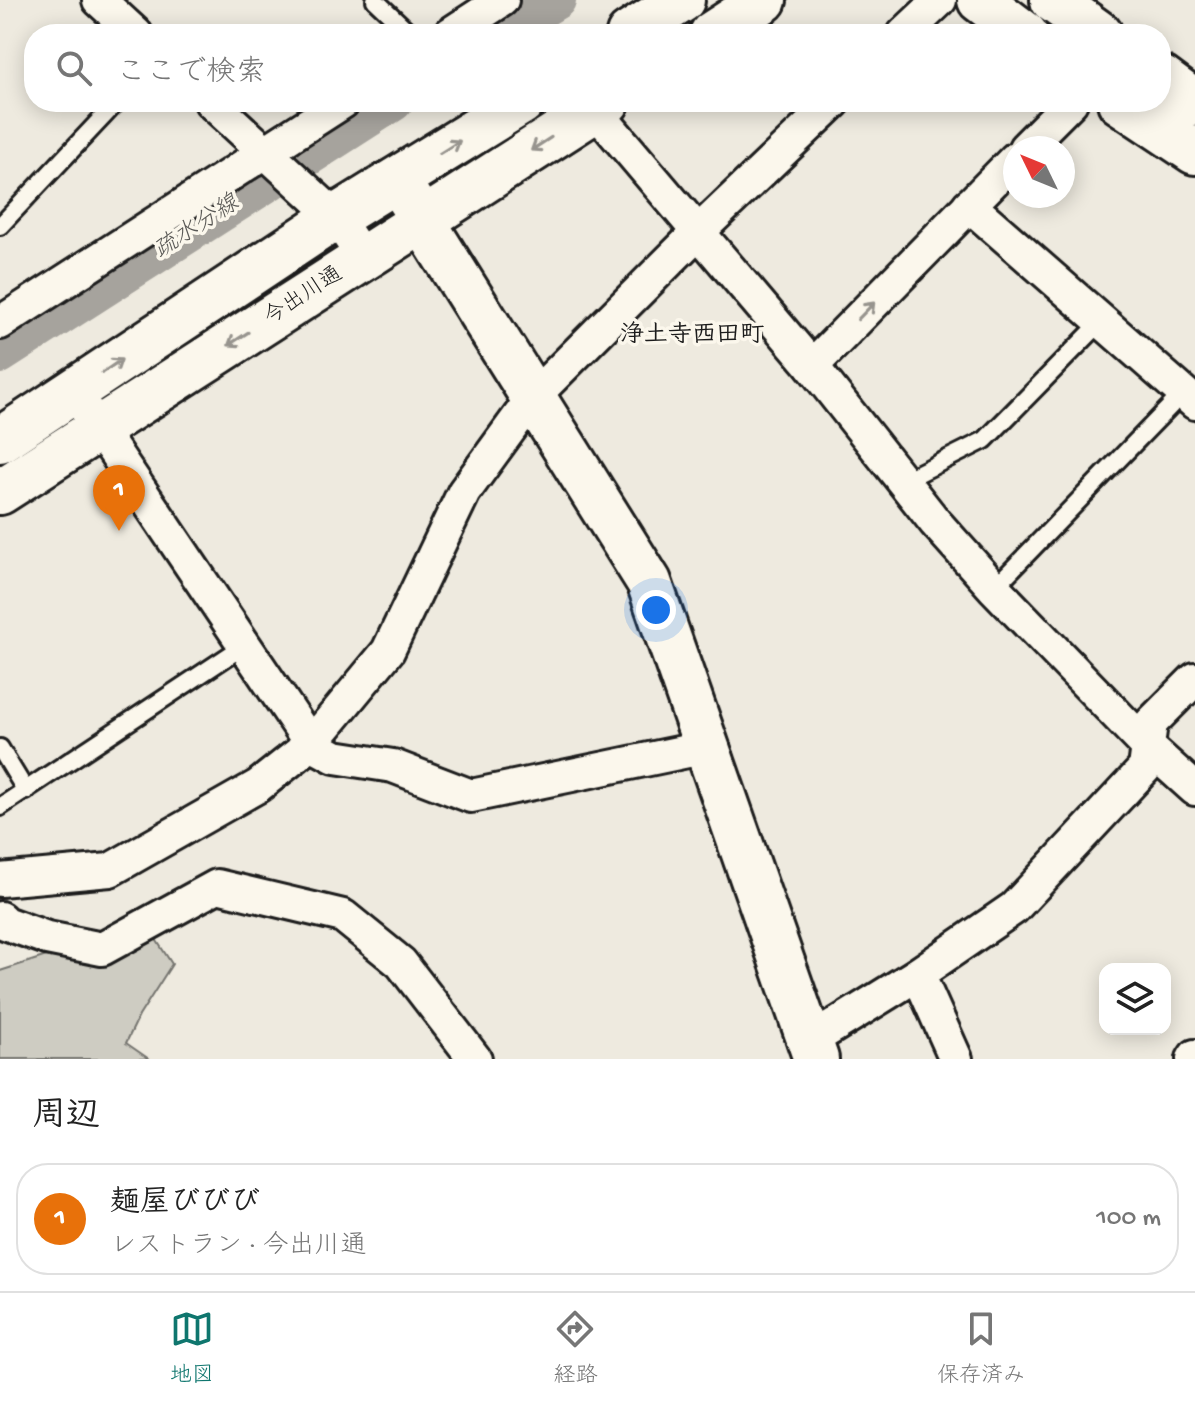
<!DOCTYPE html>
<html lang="ja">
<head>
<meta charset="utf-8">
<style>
	body { margin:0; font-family:"Gochi Hand","Klee One",sans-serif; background:#f6f6f6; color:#222 }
	.controls { position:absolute; right:24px; bottom:24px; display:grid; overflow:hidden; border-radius:16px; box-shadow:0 4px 20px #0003 }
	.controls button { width:72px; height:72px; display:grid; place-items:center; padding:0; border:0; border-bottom:2px solid #e0e0e0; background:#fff; color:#222; font:40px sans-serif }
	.compass { position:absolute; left:1003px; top:136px; width:72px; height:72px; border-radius:50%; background:#fff; box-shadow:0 4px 20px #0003; rotate:313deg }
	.you { position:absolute; left:656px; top:610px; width:28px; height:28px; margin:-20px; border:6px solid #fff; border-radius:50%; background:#1a73e8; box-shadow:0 0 0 12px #1a73e833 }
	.badge { display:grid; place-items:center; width:52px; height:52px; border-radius:50%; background:#0f766e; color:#fff; font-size:26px; font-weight:700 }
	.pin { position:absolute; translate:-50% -66px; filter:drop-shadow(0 2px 4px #0008) }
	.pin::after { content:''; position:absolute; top:42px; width:28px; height:24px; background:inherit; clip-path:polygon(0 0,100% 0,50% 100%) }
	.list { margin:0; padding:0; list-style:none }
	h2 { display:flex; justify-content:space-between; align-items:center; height:104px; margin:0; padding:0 32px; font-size:34px }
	h2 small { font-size:26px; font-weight:400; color:#767676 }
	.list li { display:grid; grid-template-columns:52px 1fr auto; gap:24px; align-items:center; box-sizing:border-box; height:112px; margin:0 16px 16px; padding:0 16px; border:2px solid #e0e0e0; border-radius:32px }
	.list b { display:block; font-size:30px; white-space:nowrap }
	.list p { margin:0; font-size:26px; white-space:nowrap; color:#767676 }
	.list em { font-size:26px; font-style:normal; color:#767676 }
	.icon { flex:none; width:44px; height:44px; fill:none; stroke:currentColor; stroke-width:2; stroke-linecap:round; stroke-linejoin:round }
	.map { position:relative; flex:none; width:1195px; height:1059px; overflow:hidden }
	.search { position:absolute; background:#fff; box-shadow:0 4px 20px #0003; left:24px; right:24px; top:24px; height:88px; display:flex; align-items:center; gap:20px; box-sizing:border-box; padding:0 28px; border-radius:32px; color:#767676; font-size:30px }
	.sheet { height:232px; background:#fff }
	nav { display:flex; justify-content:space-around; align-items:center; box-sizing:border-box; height:112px; border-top:2px solid #e0e0e0; background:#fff; font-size:22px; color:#767676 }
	nav a { display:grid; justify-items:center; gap:4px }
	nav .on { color:#0f766e }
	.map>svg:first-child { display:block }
	.green { fill:#ceccc2; stroke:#75746f; stroke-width:2 }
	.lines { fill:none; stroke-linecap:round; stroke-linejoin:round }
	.canal { stroke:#a6a39d; stroke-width:38 }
	.lane-casing { stroke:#1c1c1c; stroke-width:22 }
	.street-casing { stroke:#1c1c1c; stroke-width:38 }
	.secondary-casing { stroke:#1c1c1c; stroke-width:50 }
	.primary-casing { stroke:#1c1c1c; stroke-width:50 }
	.lane { stroke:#fbf7ec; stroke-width:16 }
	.street { stroke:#fbf7ec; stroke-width:32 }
	.secondary { stroke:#fbf7ec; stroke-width:44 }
	.primary { stroke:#fbf7ec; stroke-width:44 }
	.oneway { stroke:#97948e }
	.labels { text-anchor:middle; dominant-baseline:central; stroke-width:7; stroke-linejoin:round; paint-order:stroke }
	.street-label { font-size:22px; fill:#1c1c1c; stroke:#fbf7ec }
	.water-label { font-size:24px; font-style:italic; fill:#5a5956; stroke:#fbf7ec }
	.neighbourhood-label { font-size:24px; font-weight:bold; fill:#1c1c1c; stroke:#fbf7ec }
</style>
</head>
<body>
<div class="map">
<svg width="1195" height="1059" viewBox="0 0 1195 1059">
	<rect width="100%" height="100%" fill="#eeeadf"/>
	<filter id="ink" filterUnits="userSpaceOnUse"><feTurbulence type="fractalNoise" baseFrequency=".0125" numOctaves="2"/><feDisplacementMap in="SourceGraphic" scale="16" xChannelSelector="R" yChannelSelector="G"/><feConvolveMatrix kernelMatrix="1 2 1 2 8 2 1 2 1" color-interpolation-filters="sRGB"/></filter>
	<g filter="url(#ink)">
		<path class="green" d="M146 924 172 964 139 1016 126 1043 149 1059H0V971Z"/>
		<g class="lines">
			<g class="canal">
				<path d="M501 34 557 0"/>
				<path d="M0 355 394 102"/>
			</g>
			<g class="lane-casing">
				<g id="lane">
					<path d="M375 0 411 34"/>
					<path d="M0 226 117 102"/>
					<path d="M903 481 985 440 1103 320"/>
					<path d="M994 588 1183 393"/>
					<path d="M0 748 26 791"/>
					<path d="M0 807 245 645"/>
				</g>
			</g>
			<g class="street-casing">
				<g id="street">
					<path d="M99 0 136 34"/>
					<path d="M450 34 502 0"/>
					<path d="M904 34 940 0"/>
					<path d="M211 102 336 217 364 259"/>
					<path d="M588 102 812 366 935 522 994 588 1146 745 1195 789"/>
					<path d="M1025 148 1071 102"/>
					<path d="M969 205 1195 403"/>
					<path d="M0 323 343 102"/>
					<path d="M812 366 1015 159"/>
					<path d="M87 411 311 744 335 757 393 766 471 796 707 747"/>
					<path d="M0 880 110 870 258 786 311 744 388 651 464 492 534 396 697 233 834 102"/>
					<path d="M0 918 5 923 47 938 102 949 217 886 343 916 401 963 475 1059"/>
					<path d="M918 974 956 1059"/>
					<path d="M810 1041 918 974 1014 908 1145 768 1151 723 1195 679"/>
					<path d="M1193 1059 1195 1056"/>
				</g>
			</g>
			<g class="secondary-casing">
				<g id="secondary">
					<path d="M629 34 682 0"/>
					<path d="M712 34 764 0"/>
					<path d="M397 180 649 582 816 1059"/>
					<path d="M0 440 336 217 522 102"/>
					<path d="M0 492 607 102"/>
				</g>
			</g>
			<g class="primary-casing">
				<g id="primary">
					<path d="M980 0 1025 34"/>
					<path d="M1053 0 1100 34"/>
					<path d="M1161 78 1195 103"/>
					<path d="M1120 102 1195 152"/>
				</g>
			</g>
			<use href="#lane" class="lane"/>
			<use href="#street" class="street"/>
			<use href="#secondary" class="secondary"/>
			<use href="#primary" class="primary"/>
		</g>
		<defs><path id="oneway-shaft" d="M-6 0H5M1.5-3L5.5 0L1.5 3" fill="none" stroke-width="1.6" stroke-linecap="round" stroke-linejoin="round" transform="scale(2)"/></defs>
		<g class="oneway">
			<use href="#oneway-shaft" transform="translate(541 144) rotate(147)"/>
			<use href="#oneway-shaft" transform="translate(450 147) rotate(-32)"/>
			<use href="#oneway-shaft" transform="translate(866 311) rotate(-46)"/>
			<use href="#oneway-shaft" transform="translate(238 339) rotate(147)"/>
			<use href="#oneway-shaft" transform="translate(112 366) rotate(-34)"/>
		</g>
	</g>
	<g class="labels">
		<g class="street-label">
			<text transform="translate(304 297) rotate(-33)">今出川通</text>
		</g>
		<g class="water-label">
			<text transform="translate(197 228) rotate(-33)">疏水分線</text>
		</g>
		<g class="neighbourhood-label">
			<text x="692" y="336">浄土寺西田町</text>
		</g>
	</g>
</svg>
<div class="controls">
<button><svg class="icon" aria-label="layers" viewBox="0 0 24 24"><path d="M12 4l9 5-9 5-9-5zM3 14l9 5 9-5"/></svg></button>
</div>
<svg class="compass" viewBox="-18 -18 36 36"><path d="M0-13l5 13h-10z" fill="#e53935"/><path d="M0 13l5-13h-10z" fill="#767676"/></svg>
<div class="you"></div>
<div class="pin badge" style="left:119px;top:531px;background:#e8710a">1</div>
<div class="search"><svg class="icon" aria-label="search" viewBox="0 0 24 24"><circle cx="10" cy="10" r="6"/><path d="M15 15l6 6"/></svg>ここで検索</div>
</div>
<section class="sheet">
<h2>周辺<small></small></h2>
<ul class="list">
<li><span class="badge" style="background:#e8710a">1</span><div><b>麺屋びびび</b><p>レストラン · 今出川通</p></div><em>100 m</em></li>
</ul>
</section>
<nav>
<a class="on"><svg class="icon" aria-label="map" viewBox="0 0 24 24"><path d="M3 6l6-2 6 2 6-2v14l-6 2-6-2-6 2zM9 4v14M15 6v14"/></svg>地図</a>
<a><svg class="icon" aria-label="directions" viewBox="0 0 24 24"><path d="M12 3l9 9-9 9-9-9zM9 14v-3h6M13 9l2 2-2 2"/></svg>経路</a>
<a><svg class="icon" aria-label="saved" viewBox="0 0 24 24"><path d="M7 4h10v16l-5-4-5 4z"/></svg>保存済み</a>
</nav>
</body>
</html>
